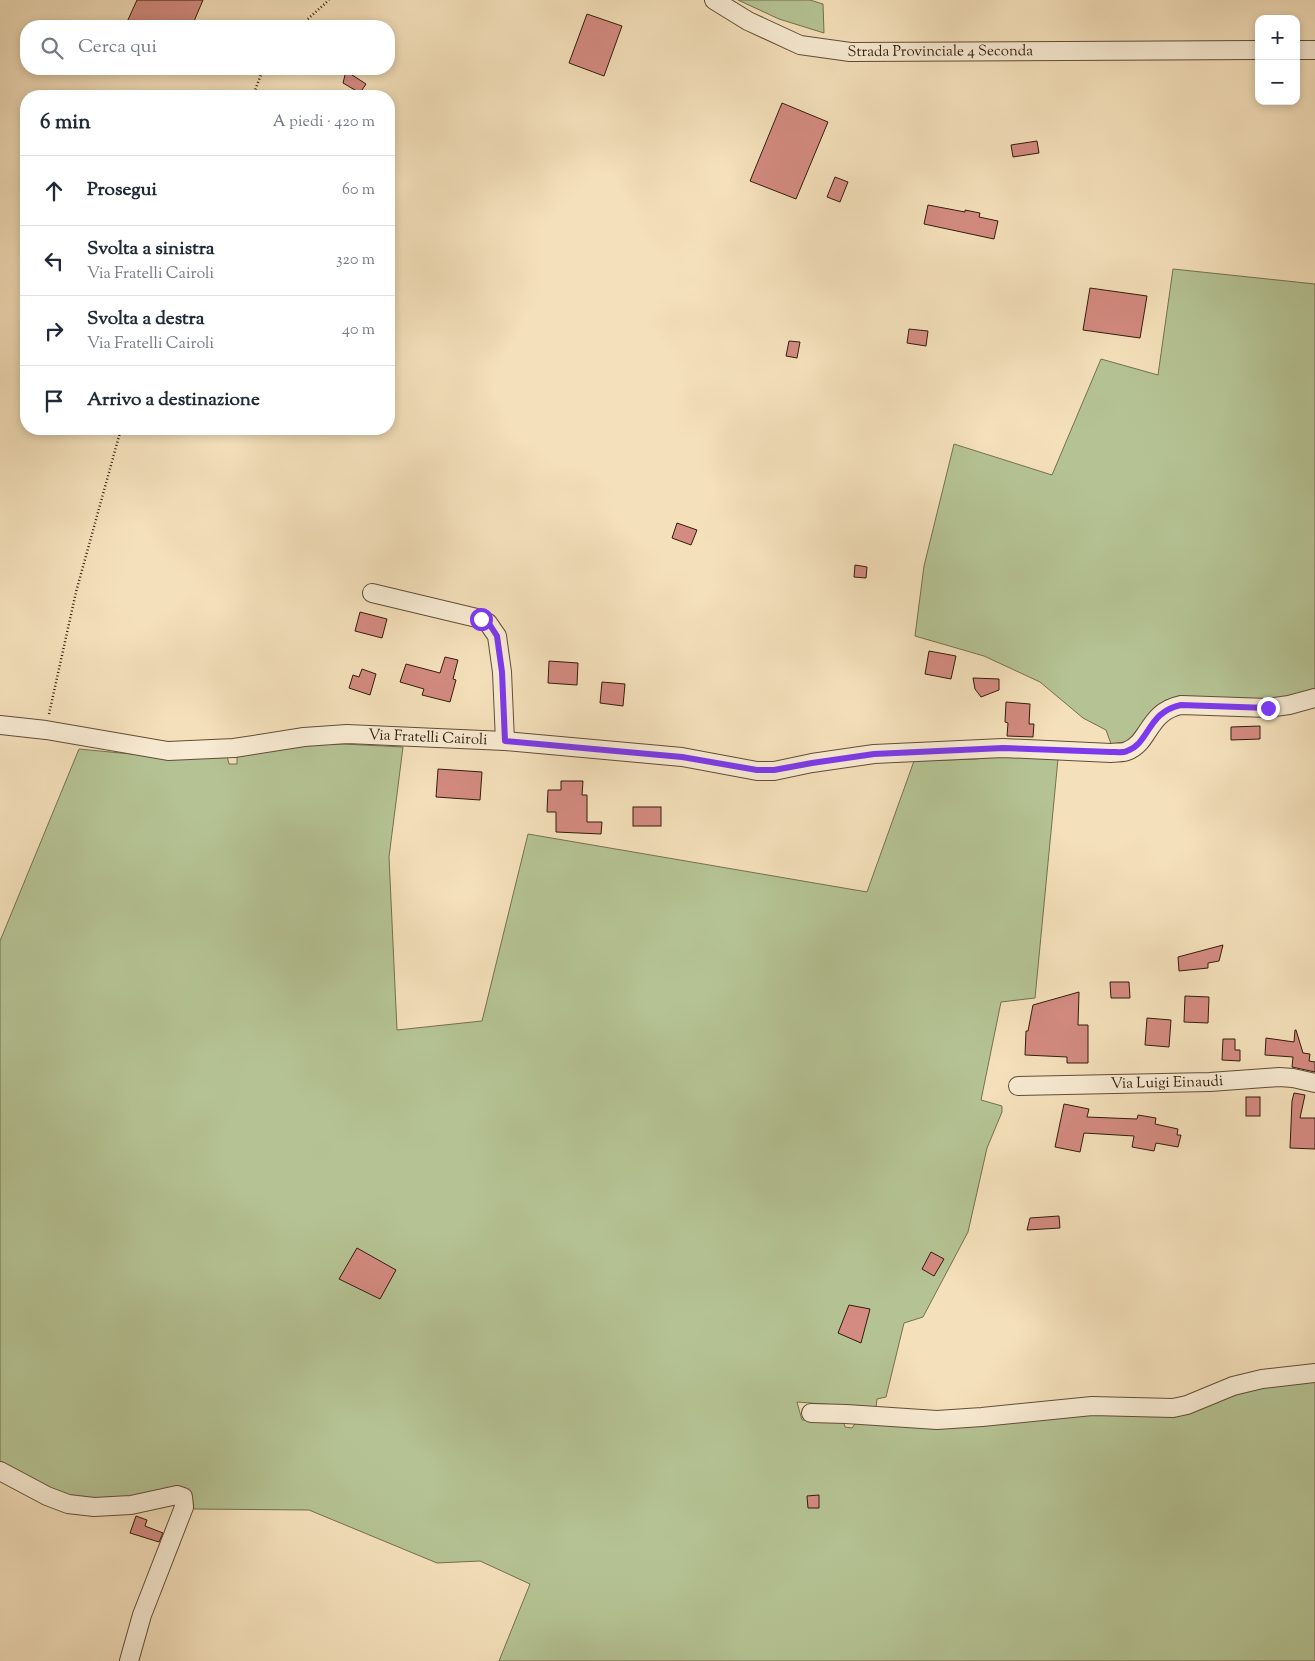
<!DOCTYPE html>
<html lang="it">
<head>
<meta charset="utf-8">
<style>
	body { margin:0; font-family:"Sorts Mill Goudy",serif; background:#f6f6f7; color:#1f2937 }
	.controls { position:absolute; right:15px; top:15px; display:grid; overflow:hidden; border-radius:10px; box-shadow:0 2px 8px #0003 }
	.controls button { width:45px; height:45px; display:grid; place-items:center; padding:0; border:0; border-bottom:1px solid #e0e1e3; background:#fff; color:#1f2937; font:25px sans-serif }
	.stop { position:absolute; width:15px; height:15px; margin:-11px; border:4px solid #7c3aed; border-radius:50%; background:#fff }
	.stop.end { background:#7c3aed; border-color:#fff; box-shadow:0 1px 5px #0008 }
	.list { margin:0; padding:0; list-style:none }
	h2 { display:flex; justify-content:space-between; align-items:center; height:65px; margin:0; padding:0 20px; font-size:21px }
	h2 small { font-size:16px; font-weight:400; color:#747a83 }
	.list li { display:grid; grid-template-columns:32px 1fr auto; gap:15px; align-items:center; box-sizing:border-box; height:70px; padding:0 20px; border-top:1px solid #e0e1e3 }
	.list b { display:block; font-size:19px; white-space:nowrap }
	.list p { margin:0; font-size:16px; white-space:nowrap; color:#747a83 }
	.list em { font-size:16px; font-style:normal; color:#747a83 }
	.icon { flex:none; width:28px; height:28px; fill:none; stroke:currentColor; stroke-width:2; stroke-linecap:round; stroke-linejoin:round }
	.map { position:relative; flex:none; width:1315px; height:1661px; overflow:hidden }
	.search { position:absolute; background:#fff; box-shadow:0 2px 8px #0003; left:20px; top:20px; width:375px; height:55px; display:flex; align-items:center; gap:12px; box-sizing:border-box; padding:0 18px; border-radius:20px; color:#747a83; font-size:19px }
	.panel { position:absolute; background:#fff; box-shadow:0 2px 8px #0003; left:20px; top:90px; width:375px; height:345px; border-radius:20px }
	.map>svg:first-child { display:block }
	.green { fill:#b5c394; stroke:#74704f }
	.building { fill:#d48b81; stroke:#321c0a }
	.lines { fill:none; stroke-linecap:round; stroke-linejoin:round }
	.minor-casing { stroke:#624d36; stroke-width:20 }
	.path { stroke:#321c0a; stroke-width:2.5; stroke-dasharray:1 2.5; stroke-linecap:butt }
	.minor { stroke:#f8ebd3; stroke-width:18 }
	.route { stroke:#7c3aed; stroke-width:6 }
	.labels { text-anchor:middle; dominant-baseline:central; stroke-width:4; stroke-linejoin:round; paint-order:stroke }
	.street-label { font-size:15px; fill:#321c0a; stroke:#f8ebd3 }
</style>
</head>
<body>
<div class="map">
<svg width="1315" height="1661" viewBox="0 0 1315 1661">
	<rect width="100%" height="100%" fill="#f4e0bb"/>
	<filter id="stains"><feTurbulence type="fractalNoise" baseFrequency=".004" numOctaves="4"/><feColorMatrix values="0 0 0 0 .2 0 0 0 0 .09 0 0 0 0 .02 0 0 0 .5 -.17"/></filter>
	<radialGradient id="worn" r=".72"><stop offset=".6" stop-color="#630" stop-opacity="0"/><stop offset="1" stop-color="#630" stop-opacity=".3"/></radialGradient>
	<g class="green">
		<path d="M738 0H810L823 4 824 33 779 19Z"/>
		<path d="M1173 269 1315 284V690L1274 700 1179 696 1166 700 1155 707 1132 736 1125 742 1111 744 1106 730 1083 718 1040 682 984 656 915 636 924 566 954 444 1052 475 1101 359 1158 375Z"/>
		<path d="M343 744 403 747 389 857 397 1030 482 1021 528 834 867 892 914 761 976 759 1024 753 1058 759 1035 998 1001 1002 981 1100 1002 1106V1112L987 1148 968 1232 923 1317 904 1323 886 1397 877 1399 876 1408 797 1402 802 1420H843L845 1427 852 1428 858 1420 1090 1412 1315 1379V1661H499L530 1584 480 1561 437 1563 309 1510 194 1509 191 1494 180 1489 129 1500 71 1498 0 1465V941L79 749 183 759 227 756 229 764H237V757L300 745Z"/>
	</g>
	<g class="building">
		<path d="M137 0H203L192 26H137L127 22Z"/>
		<path d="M587 14 622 26 604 76 569 63Z"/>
		<path d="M346 71 366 84 360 93 343 83Z"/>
		<path d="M782 103 828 122 796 199 750 181Z"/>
		<path d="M1037 141 1039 153 1013 157 1011 145Z"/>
		<path d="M835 177 848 182 840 202 827 197Z"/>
		<path d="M928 205 965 212V210L980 213 979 217 998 221 994 239 924 224Z"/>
		<path d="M1090 288 1147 296 1140 338 1083 330Z"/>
		<path d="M909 329 928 331 926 346 907 343Z"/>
		<path d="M789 341 800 342 797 358 786 356Z"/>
		<path d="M677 523 697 530 691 545 672 538Z"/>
		<path d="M855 565 867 567 866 578 854 577Z"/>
		<path d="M360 612 387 619 382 638 355 631Z"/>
		<path d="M929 651 956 656 951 679 925 674Z"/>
		<path d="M445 657 458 660 453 679 456 680 450 702 422 695 424 689 400 682 406 664 440 673Z"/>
		<path d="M549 661 578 663 577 685 548 683Z"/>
		<path d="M362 669 376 674 370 695 349 688 353 675 359 677Z"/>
		<path d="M973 678 999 679V690L981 697 975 689Z"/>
		<path d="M602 682 625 684 623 706 600 703Z"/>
		<path d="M1006 702 1030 704 1029 724H1034L1033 737 1007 736 1008 723 1005 722Z"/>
		<path d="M1260 726V739L1231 740V727Z"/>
		<path d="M438 769 482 772 480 800 436 797Z"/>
		<path d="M561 781H583L582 795H587V822H602L601 834 556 832V812H547L548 790H561Z"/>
		<rect x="633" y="807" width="28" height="19"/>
		<path d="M1223 945 1219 961 1208 963V968L1179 971 1178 957Z"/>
		<path d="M1110 982H1129L1130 998H1111Z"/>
		<path d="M1079 992 1078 1025H1088V1063H1067V1057L1025 1055 1026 1031H1028L1033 1005Z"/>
		<path d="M1185 996 1209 997 1208 1023 1184 1022Z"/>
		<path d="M1147 1018 1171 1020 1169 1047 1145 1045Z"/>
		<path d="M1295 1030H1296L1303 1053 1310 1054 1309 1061 1315 1062V1072L1292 1067 1293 1057 1265 1055 1266 1038 1294 1042Z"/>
		<path d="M1223 1039H1235V1050H1240V1061L1222 1060Z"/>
		<path d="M1294 1093 1305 1095 1300 1118H1315V1149L1290 1148 1292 1101Z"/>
		<rect x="1246" y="1097" width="14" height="19"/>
		<path d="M1064 1104 1089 1109 1087 1117 1137 1119 1138 1115 1156 1118 1155 1124 1178 1129 1177 1135H1181L1178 1147 1156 1143 1154 1151 1132 1147 1134 1136 1084 1133 1080 1152 1055 1147Z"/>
		<path d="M1059 1216 1060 1228 1027 1230 1030 1218Z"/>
		<path d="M357 1248 396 1270 380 1299 339 1279Z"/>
		<path d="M931 1252 944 1259 934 1276 922 1269Z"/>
		<path d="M849 1305 870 1309 861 1343 838 1333Z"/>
		<path d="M819 1495V1508H808L807 1496Z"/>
		<path d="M136 1516 147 1520 145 1526 163 1533 159 1542 130 1533Z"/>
	</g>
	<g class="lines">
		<g class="minor-casing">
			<g id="minor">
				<path id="s1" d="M714 0 748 21 800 45 850 52 1259 50"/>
				<path d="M1296 50H1315"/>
				<path d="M372 593 481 619 488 623 497 636 502 672 505 741"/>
				<path id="s2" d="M0 725 46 730 168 751 234 748 304 737 347 734 505 741 682 757 757 771H774L812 763 874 754 1003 748 1111 753C1116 752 1123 753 1127 751 1150 743 1147 712 1181 705L1268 708 1289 705 1315 698"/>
				<path id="s3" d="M1018 1086 1210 1082 1279 1077 1293 1078 1315 1083"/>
				<path d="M811 1413 846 1414 937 1420 982 1417 1092 1406 1173 1408 1187 1405 1233 1386 1262 1379 1315 1373"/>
				<path d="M0 1471 47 1496 68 1504 94 1507 131 1505 177 1495 183 1497 184 1507 142 1615 129 1661"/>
			</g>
		</g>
		<g class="path">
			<path d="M300 26 329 0"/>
			<path d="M253 96 263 69"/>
			<path d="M49 714 76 592 121 429"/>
		</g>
		<use href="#minor" class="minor"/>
	</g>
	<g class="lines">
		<path class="route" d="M481 619 488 622 497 636 502 672 505 741 682 757 757 770H774L812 763 874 754 1003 748 1111 752C1116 752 1123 753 1127 751 1150 743 1147 712 1181 705L1268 708"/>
	</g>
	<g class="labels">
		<g class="street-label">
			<text stroke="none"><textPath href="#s1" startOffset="238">Strada Provinciale 4 Seconda</textPath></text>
			<text stroke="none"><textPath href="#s2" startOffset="431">Via Fratelli Cairoli</textPath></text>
			<text stroke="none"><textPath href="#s3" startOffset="149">Via Luigi Einaudi</textPath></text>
		</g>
	</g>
	<rect width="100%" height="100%" filter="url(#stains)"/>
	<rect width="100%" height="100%" fill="url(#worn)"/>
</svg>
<div class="controls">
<button>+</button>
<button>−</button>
</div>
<div class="stop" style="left:481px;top:619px"></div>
<div class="stop end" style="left:1268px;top:708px"></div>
<div class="search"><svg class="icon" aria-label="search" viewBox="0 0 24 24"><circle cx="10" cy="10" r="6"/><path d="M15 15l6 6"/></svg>Cerca qui</div>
<section class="panel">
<h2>6 min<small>A piedi · 420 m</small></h2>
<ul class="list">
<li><svg class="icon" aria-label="ahead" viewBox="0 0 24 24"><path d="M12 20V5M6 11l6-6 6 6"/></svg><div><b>Prosegui</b></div><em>60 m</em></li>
<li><svg class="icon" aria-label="left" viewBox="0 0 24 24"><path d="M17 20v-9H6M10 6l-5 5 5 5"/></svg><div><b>Svolta a sinistra</b><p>Via Fratelli Cairoli</p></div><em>320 m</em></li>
<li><svg class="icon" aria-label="right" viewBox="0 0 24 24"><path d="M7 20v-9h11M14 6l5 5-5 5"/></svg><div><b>Svolta a destra</b><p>Via Fratelli Cairoli</p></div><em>40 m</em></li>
<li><svg class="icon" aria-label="arrive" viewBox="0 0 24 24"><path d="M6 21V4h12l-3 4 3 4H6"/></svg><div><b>Arrivo a destinazione</b></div></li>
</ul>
</section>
</div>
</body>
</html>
